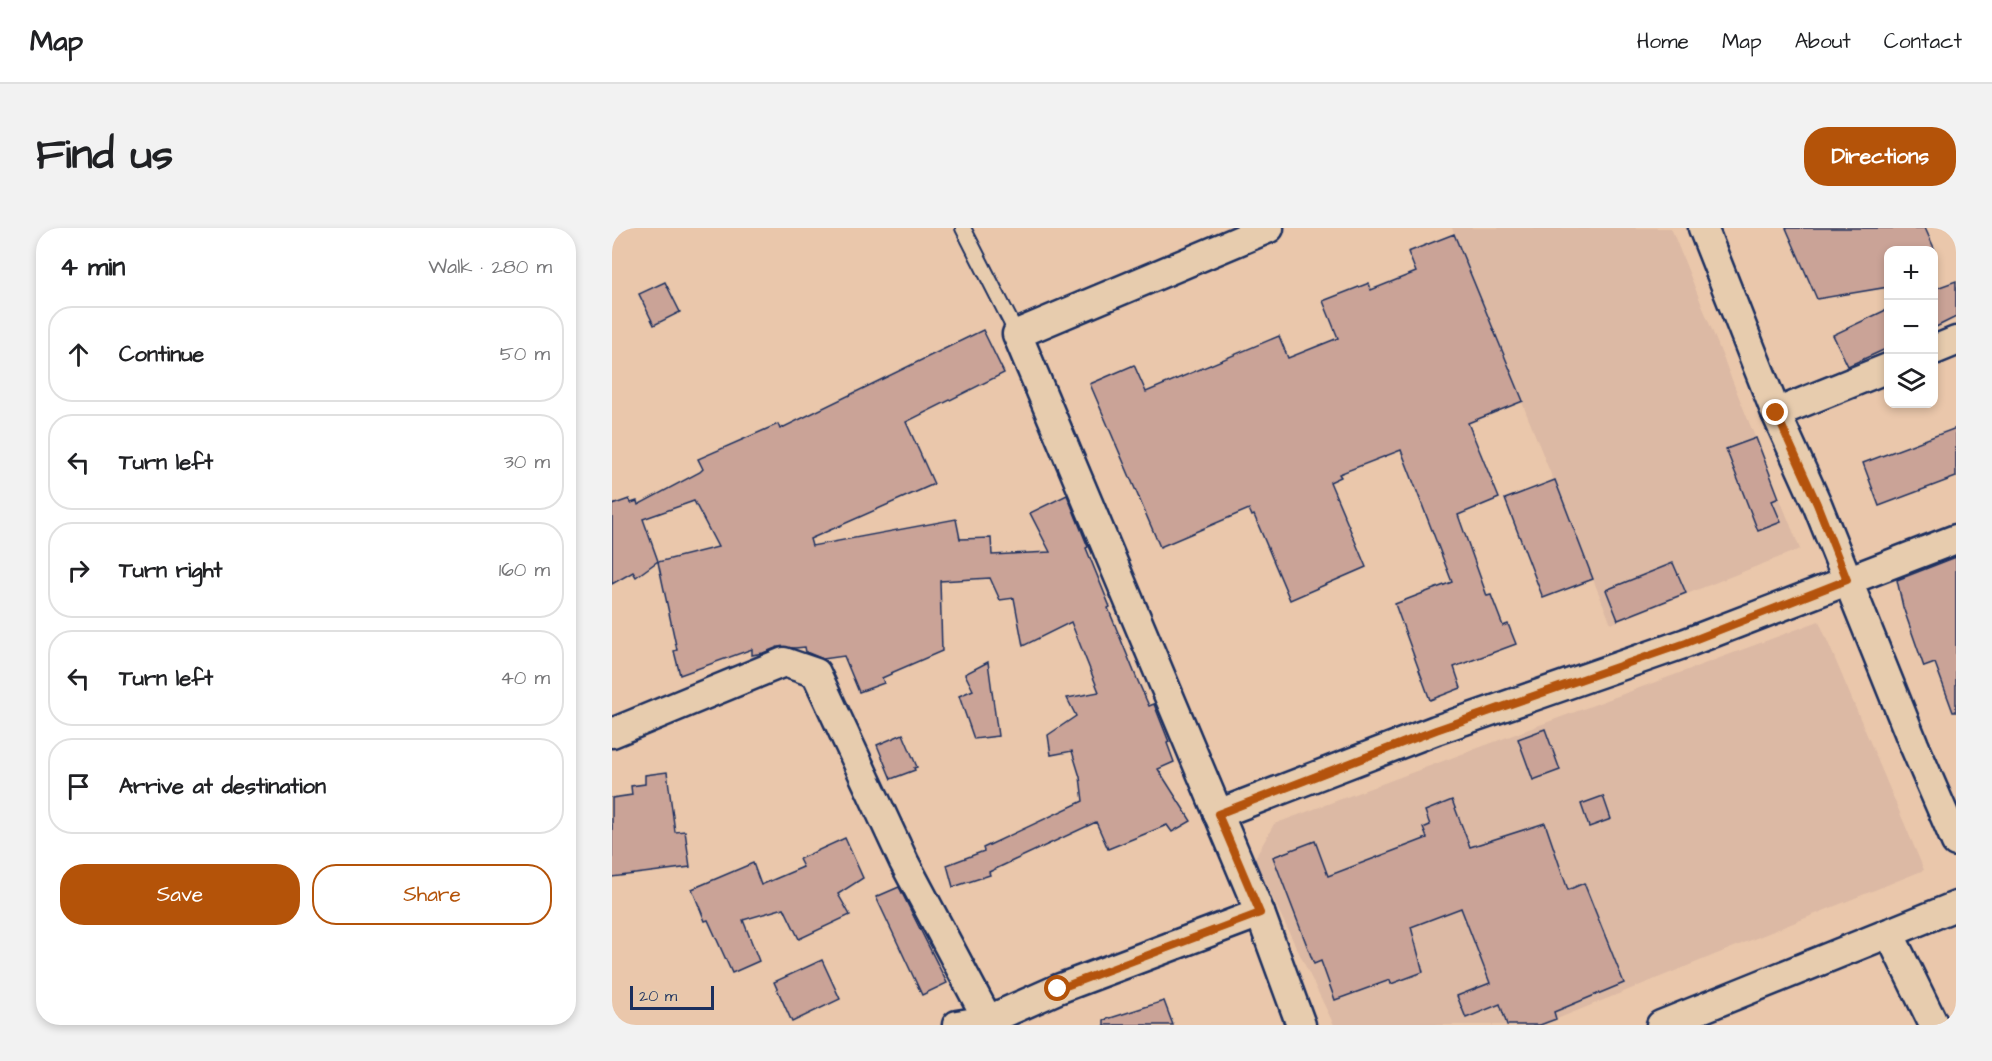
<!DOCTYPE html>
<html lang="en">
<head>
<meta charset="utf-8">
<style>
	body { margin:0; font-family:"Architects Daughter",sans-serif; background:#f2f2f2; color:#202124 }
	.controls { position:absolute; right:18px; top:18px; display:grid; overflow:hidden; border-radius:12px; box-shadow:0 3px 9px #0003 }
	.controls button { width:54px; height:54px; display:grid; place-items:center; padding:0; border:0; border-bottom:2px solid #e0e0e0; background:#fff; color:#202124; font:30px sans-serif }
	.scale { position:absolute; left:18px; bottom:15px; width:84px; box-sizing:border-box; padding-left:6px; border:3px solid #1b2f5e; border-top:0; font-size:16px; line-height:21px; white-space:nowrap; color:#1b2f5e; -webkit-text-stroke:4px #e7ccae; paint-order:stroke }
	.stop { position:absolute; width:18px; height:18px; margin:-14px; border:4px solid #b45309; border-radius:50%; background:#fff }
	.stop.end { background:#b45309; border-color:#fff; box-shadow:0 2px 6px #0008 }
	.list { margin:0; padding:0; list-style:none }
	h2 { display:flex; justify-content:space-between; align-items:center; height:78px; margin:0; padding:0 24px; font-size:26px }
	h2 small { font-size:20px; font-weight:400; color:#757577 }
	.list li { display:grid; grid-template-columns:39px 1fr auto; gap:18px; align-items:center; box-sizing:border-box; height:96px; margin:0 12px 12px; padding:0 12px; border:2px solid #e0e0e0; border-radius:24px }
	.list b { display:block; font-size:22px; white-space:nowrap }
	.list em { font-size:20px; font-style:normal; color:#757577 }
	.actions { display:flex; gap:12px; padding:18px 24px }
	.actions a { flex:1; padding:14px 0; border:2px solid #b45309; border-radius:24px; text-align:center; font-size:21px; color:#b45309 }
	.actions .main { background:#b45309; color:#fff }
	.icon { flex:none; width:33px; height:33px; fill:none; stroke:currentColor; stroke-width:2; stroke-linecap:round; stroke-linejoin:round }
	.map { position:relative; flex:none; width:1344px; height:797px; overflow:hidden; border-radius:24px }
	header { display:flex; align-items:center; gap:36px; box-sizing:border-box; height:84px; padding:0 30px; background:#fff; border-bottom:2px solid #e0e0e0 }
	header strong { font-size:28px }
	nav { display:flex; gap:33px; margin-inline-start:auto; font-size:21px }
	.intro { display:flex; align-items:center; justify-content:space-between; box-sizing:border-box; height:144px; padding:0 36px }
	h1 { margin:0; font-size:42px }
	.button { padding:15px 27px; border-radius:24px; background:#b45309; color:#fff; font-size:21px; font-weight:700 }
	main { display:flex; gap:36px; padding:0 36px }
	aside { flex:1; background:#fff; border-radius:24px; box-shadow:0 3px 9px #0003 }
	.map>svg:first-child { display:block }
	.built { fill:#dcb9a4 }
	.building { fill:#caa397; stroke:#1b2f5e; stroke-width:1.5 }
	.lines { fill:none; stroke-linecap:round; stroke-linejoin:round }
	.service-casing { stroke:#1b2f5e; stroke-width:18 }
	.minor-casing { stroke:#1b2f5e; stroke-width:33 }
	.service { stroke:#e7ccae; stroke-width:14 }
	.minor { stroke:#e7ccae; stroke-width:28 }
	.route { stroke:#b45309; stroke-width:8 }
</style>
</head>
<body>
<header>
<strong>Map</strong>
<nav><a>Home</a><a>Map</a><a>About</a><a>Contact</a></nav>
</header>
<div class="intro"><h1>Find us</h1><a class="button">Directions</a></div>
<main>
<aside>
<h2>4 min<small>Walk · 280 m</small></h2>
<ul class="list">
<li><svg class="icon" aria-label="ahead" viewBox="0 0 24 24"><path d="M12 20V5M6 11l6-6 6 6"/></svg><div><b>Continue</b></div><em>50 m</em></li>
<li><svg class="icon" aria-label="left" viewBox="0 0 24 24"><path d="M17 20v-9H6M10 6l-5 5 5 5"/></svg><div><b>Turn left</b></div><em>30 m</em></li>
<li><svg class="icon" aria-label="right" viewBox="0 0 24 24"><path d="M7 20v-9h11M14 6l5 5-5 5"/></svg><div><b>Turn right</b></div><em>160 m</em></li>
<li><svg class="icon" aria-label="left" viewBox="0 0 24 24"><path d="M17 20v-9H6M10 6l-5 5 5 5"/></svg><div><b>Turn left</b></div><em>40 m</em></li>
<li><svg class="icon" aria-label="arrive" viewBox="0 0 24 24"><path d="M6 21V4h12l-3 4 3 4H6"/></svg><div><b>Arrive at destination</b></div></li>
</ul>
<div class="actions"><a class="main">Save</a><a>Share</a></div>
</aside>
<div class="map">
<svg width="1344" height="797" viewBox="0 0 1344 797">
	<rect width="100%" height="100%" fill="#eac7ab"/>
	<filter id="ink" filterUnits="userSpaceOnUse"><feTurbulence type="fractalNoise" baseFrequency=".0167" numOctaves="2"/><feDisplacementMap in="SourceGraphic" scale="12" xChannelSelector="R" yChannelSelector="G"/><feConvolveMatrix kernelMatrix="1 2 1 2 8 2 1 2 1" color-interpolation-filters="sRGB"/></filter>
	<g filter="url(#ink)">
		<g class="built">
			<path d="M840 0H1059L1188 321 999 396Z"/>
			<path d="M1207 393 1312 642 930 797H722L642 632 662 596Z"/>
		</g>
		<g class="building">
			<path d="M1174 0H1313L1323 22H1276V59L1205 71Z"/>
			<path d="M842 6 911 173 856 195 887 270 846 287 875 368 879 367 891 398 896 396 904 416 842 439 849 460 818 472 783 376 840 354 789 222 727 246 729 249 718 254 754 339 678 372 642 287 640 288 637 281 548 319 478 156 522 137 534 164 667 108 676 130 726 110 711 73 757 55 759 62 804 44 796 24Z"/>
			<path d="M1344 53V89L1322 100V61Z"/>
			<path d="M53 54 68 84 42 97 27 66Z"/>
			<path d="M1276 81V120L1236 138 1221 107Z"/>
			<path d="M371 102 392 145 294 194 322 256 198 311 200 318 344 291 348 311 379 310 380 327 438 324 418 285 455 267 476 319 474 320 498 379 496 380 525 451 537 478 542 476 557 514 555 515 562 534 546 541 579 593 560 604 555 597 496 621 484 594 377 644 378 647 341 659 335 637 372 623 371 620 471 573 468 549 460 523 439 527 436 507 464 488 455 470 487 464 459 394 411 418 402 370 388 372 378 350 328 353 330 423 279 445V446L270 450 272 455 247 464 232 428 211 431 194 424 193 419 183 420 166 419 151 425 140 427V421L68 447 62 423 65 422 46 334 106 319 82 273 31 291 46 333 24 349 21 344 0 356V277L17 271 19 275 25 273 26 277 88 244 91 241 86 231 166 196 168 201Z"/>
			<path d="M1344 200V249L1267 278 1251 235Z"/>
			<path d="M1144 210 1167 270 1160 273 1169 294 1146 303 1114 221Z"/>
			<path d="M943 252 981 351 931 370 893 271Z"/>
			<path d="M1344 329V484H1341L1323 435 1312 439 1291 379 1285 352Z"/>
			<path d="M1061 335 1074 365 1006 392 994 362Z"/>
			<path d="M376 434 386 508 362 511 347 468 361 462 353 446Z"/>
			<path d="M933 501 948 542 921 552 906 511Z"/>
			<path d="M291 506 305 539 302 540 303 542 279 551 265 517Z"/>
			<path d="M55 544 63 604 73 603 78 639 0 649V570L20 567 19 558 33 556V547Z"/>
			<path d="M991 568 999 591 977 599 969 576Z"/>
			<path d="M840 572 858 619 933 595 956 662 972 655 1012 755 942 784 944 791 928 797H895L888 776 854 790 845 768 878 755 849 680 799 699 811 744 779 756 778 752 723 772 709 733 702 736 661 629 703 613 716 648 815 610 811 600 818 597 813 583Z"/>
			<path d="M233 610 251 650 226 666 238 687 187 711 172 680 131 692 147 733 120 745 96 692 93 693 80 661 141 635 149 657 191 639 187 631Z"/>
			<path d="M287 659 335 755 310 767 264 669Z"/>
			<path d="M210 732 228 771 180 794 162 754Z"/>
			<path d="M552 773 561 797H492V792Z"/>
		</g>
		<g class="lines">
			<g class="service-casing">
				<path id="service" d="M351 0 405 106"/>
			</g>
			<g class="minor-casing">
				<g id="minor">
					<path d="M657 0 405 106 648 685 689 797"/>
					<path d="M1091 0 1164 185 1205 276 1302 517 1344 614"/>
					<path d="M1322 122 1344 113"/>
					<path d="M1164 185 1276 140"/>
					<path d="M0 505 172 434 204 445 292 634 376 792"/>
					<path d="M606 586 824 502 1074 415 1344 311"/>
					<path d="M1277 705 1322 797"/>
					<path d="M345 797 376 792 446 761 648 685"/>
					<path d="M1049 797 1344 678"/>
				</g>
			</g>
			<use href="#service" class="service"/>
			<use href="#minor" class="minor"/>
		</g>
	</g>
	<g class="lines" filter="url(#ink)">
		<path class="route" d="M446 761 648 685 606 586 824 502 1074 415 1235 352 1205 276 1164 185"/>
	</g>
</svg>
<div class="controls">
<button>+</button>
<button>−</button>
<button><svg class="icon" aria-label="layers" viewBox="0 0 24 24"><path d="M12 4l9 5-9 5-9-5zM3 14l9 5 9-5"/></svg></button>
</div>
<div class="scale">20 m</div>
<div class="stop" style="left:446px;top:761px"></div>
<div class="stop end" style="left:1164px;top:185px"></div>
</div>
</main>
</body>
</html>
